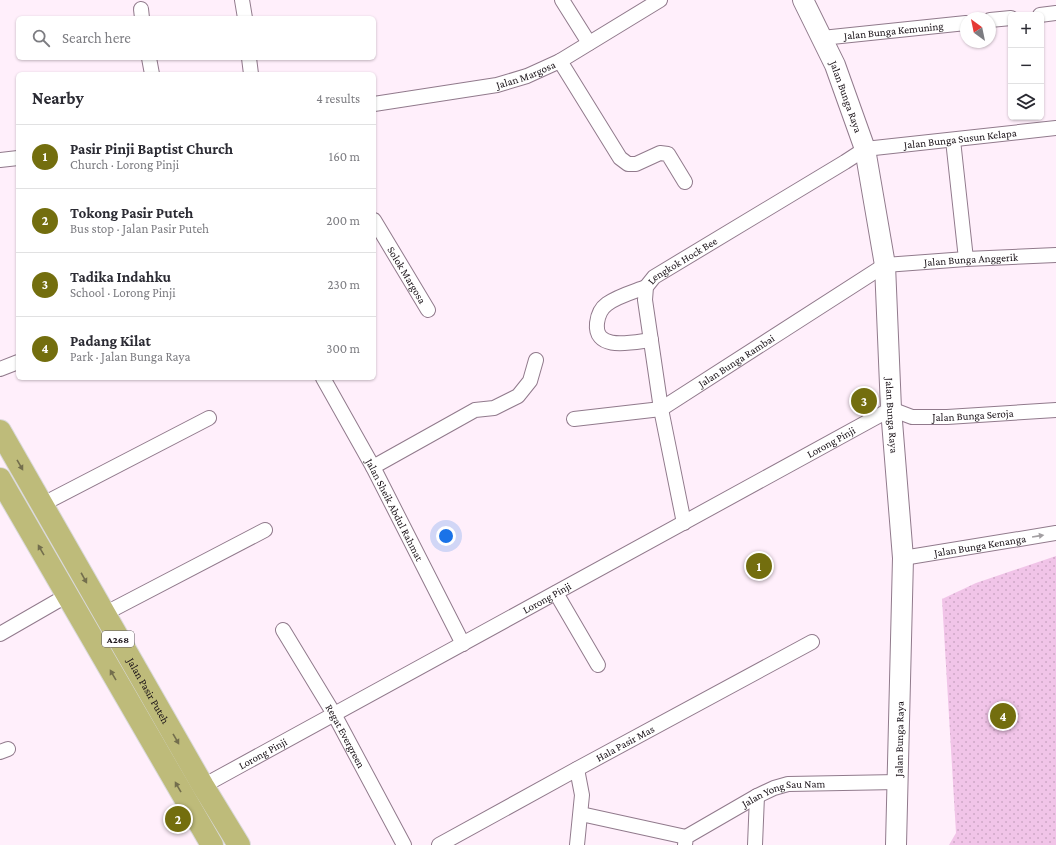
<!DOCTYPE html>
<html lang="en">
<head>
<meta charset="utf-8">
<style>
	body { margin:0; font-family:"Crimson Pro",serif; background:#f7f7f7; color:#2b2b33 }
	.controls { position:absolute; right:12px; top:12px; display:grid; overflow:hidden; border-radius:6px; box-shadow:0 1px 3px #0004 }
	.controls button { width:36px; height:36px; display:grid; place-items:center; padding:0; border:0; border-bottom:1px solid #e1e1e2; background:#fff; color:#2b2b33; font:20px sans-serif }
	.compass { position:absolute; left:960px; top:12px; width:36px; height:36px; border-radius:50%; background:#fff; box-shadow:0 1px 3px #0004; rotate:327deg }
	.you { position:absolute; left:446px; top:536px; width:14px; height:14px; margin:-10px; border:3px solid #fff; border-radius:50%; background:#1a73e8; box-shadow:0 0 0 6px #1a73e833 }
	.badge { display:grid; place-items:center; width:26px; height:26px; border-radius:50%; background:#736e0e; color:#fff; font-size:13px; font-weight:700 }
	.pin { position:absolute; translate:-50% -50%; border:2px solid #fff; box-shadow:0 1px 4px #0006 }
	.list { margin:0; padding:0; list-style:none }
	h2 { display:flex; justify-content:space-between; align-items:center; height:52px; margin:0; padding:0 16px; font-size:17px }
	h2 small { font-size:13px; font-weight:400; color:#7c7c81 }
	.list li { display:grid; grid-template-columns:26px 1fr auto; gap:12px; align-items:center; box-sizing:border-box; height:64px; padding:0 16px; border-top:1px solid #e1e1e2 }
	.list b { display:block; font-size:15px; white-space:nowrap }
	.list p { margin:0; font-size:13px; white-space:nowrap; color:#7c7c81 }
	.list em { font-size:13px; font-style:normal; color:#7c7c81 }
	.icon { flex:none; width:22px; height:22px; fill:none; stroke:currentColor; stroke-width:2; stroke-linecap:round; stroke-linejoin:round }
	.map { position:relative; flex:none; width:1056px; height:845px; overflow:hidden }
	.search { position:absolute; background:#fff; box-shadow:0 1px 3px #0004; left:16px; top:16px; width:360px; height:44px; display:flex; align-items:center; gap:10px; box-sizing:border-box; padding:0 14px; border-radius:6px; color:#7c7c81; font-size:15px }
	.panel { position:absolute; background:#fff; box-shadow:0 1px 3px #0004; left:16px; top:72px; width:360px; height:308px; border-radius:6px }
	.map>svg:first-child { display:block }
	.park { fill:url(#park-dots) }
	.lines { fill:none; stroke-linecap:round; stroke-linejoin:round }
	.street-casing { stroke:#917a8c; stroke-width:16 }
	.secondary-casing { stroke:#917a8c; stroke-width:22 }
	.primary-casing { stroke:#dad9da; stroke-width:24 }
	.street { stroke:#fff; stroke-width:14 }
	.secondary { stroke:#fff; stroke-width:20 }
	.primary { stroke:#bebb7a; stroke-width:22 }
	.oneway { fill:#736e4d }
	.oneway2 { fill:#a39fa2 }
	.labels { text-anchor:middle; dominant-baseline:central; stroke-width:4; stroke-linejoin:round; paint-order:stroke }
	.shield { fill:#fff; stroke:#5d585c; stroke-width:1 }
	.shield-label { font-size:10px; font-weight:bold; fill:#181016 }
	.street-label { font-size:11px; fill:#181016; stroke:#fff }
</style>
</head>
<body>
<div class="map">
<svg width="1056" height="845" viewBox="0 0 1056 845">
	<defs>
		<pattern id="park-dots" width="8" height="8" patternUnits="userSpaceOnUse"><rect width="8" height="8" fill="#f1c4e8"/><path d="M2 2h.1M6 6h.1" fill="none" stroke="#cea7c6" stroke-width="1.8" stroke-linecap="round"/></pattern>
	</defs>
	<rect width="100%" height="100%" fill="#ffeffb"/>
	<path class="park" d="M1056 556V845H949L956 833 942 599 976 583Z"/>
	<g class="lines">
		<g class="street-casing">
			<g id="street">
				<path d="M242 0 245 18"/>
				<path d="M562 0 589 43"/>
				<path d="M141 9 142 18"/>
				<path d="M1040 15 1056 13"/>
				<path d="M990 20 1011 18"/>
				<path id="s1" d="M822 38 966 23"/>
				<path d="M149 58 152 74"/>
				<path d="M249 58 251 74"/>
				<path d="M560 61 620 158 628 164H636L660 153 668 154 685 182"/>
				<path id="s2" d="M374 104 497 85 527 76 560 61 660 0"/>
				<path d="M953 140 966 259"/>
				<path d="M0 160 18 158"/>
				<path id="s3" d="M374 220 428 310"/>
				<path d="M646 287C633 292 618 296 607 304 600 309 598 315 597 323 594 352 633 342 651 340"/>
				<path d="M0 369 18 362"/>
				<path id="s4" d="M323 378 373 467 463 644"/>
				<path id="s5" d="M574 419 661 409 885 265 966 259 1056 255"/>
				<path d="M373 467 475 410 494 408 518 396 530 381 536 360"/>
				<path d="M43 504 209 418"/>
				<path id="s6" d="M684 523 661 409 645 300 646 287 654 277 845 162 865 149 1056 128"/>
				<path id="s7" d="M903 558 1056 533"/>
				<path d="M556 593 598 665"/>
				<path d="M104 614 265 530"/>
				<path id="s8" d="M283 630 334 714 404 845"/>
				<path d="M0 634 66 596"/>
				<path d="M0 752 8 749"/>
				<path d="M577 769 582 795 577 845"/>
				<path id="s9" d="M203 786 891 409 912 417H947L1056 410"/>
				<path d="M581 814 686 837"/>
				<path id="s10" d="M439 845 577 769 812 642"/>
				<path id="s11" d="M685 845 686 837 757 796 774 788 788 784 898 782"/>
				<path d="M755 845 757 796"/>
			</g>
		</g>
		<g class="secondary-casing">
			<g id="secondary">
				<path id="s12" d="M803 0 835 65 865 149 885 265 891 409 903 558 896 845"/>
			</g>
		</g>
		<g class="primary-casing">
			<g id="primary">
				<path id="s13" d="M0 431 203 786 239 845"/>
				<path d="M0 479 212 845"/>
			</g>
		</g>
		<use href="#street" class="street"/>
		<use href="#secondary" class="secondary"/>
		<use href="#primary" class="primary"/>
	</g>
	<defs><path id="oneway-solid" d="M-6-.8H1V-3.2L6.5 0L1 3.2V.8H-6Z"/></defs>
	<g class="oneway">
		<use href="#oneway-solid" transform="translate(20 465) rotate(60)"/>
		<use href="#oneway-solid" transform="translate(41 550) rotate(-120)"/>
		<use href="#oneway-solid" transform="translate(84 578) rotate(61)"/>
		<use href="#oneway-solid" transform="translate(113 675) rotate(-120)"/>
		<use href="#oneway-solid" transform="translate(176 739) rotate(60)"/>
		<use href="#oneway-solid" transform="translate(178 787) rotate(-120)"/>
	</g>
	<use class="oneway2" href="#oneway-solid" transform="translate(1038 536) rotate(-9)"/>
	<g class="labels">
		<rect class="shield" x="102" y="631" width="32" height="16" rx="3"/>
		<g class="shield-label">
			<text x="118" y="639">A268</text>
		</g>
		<g class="street-label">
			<text stroke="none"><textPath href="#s1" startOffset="72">Jalan Bunga Kemuning</textPath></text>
			<text stroke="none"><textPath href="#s2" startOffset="155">Jalan Margosa</textPath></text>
			<text stroke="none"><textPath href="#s12" startOffset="106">Jalan Bunga Raya</textPath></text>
			<text stroke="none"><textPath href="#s6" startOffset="595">Jalan Bunga Susun Kelapa</textPath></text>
			<text stroke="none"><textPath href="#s5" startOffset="440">Jalan Bunga Anggerik</textPath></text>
			<text stroke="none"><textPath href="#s6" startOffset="285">Lengkok Hock Bee</textPath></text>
			<text stroke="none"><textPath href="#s3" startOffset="64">Solok Margosa</textPath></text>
			<text stroke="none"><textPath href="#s5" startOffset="177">Jalan Bunga Rambai</textPath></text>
			<text stroke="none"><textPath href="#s12" startOffset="430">Jalan Bunga Raya</textPath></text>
			<text stroke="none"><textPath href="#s9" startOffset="868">Jalan Bunga Seroja</textPath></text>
			<text stroke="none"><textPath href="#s9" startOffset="716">Lorong Pinji</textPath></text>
			<text stroke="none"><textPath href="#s4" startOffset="150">Jalan Sheik Abdul Rahmat</textPath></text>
			<text stroke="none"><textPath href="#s7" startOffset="78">Jalan Bunga Kenanga</textPath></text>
			<text stroke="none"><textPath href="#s9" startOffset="392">Lorong Pinji</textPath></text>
			<text stroke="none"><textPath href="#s13" startOffset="299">Jalan Pasir Puteh</textPath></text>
			<text stroke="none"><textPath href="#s8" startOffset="123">Regat Evergreen</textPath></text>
			<text transform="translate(899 739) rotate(-89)">Jalan Bunga Raya</text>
			<text stroke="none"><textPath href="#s10" startOffset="212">Hala Pasir Mas</textPath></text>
			<text stroke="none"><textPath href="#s9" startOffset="68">Lorong Pinji</textPath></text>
			<text stroke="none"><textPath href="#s11" startOffset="117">Jalan Yong Sau Nam</textPath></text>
		</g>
	</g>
</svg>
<div class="controls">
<button>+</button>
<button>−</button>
<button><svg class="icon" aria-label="layers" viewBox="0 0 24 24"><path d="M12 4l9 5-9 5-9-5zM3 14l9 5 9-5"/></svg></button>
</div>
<svg class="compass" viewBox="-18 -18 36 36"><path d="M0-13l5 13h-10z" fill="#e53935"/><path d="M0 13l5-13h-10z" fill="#7c7c81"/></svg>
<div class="you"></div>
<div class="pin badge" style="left:759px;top:566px">1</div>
<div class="pin badge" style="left:178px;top:819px">2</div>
<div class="pin badge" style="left:864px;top:401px">3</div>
<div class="pin badge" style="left:1003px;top:716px">4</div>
<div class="search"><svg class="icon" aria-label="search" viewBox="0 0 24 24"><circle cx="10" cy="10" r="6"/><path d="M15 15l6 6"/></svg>Search here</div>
<section class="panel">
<h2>Nearby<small>4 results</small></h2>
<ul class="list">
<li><span class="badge">1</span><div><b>Pasir Pinji Baptist Church</b><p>Church · Lorong Pinji</p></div><em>160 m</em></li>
<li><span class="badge">2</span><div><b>Tokong Pasir Puteh</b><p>Bus stop · Jalan Pasir Puteh</p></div><em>200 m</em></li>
<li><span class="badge">3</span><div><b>Tadika Indahku</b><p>School · Lorong Pinji</p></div><em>230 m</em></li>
<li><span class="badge">4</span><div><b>Padang Kilat</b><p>Park · Jalan Bunga Raya</p></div><em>300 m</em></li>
</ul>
</section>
</div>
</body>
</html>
